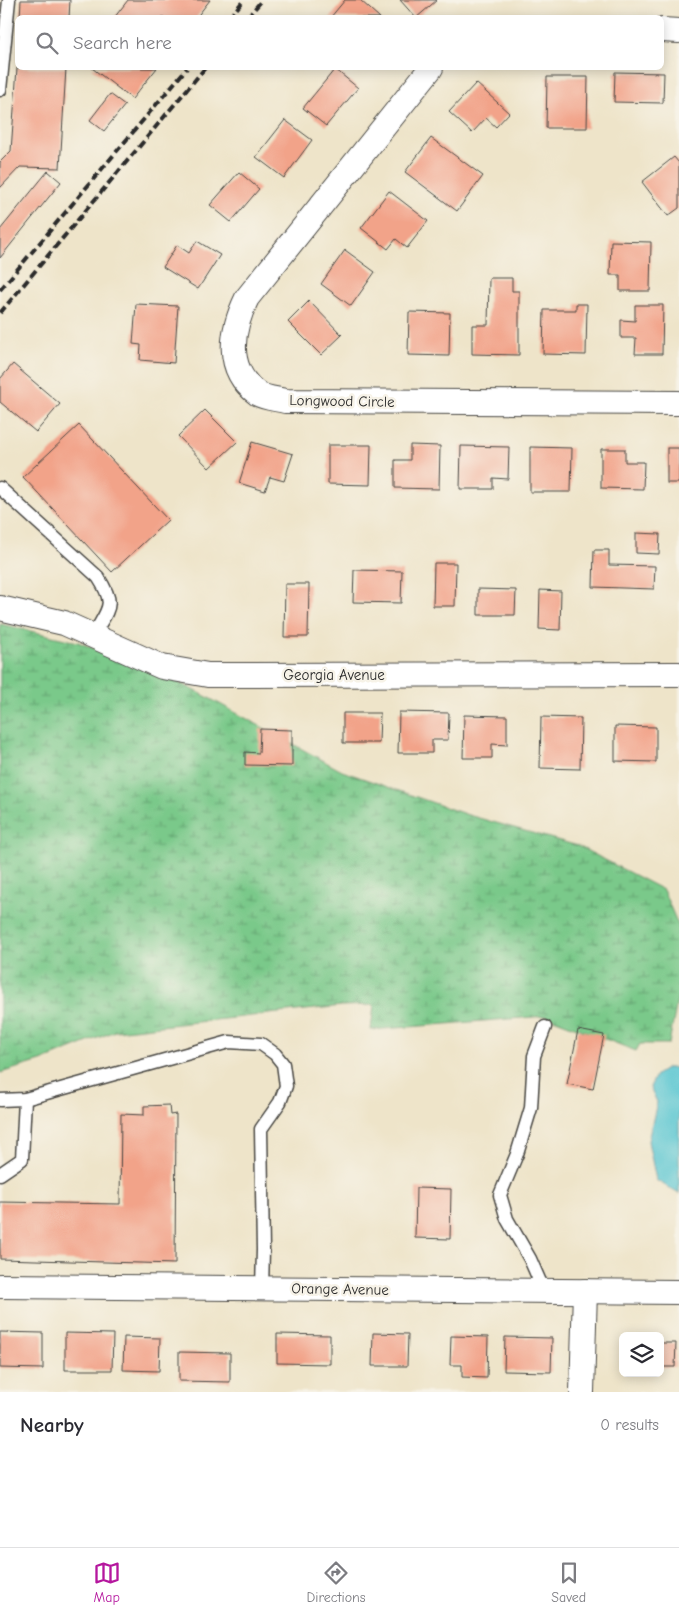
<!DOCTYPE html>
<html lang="en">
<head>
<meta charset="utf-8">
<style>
	body { margin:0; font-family:"Comic Neue",sans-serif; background:#f7f7f7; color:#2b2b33 }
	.controls { position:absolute; right:15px; bottom:15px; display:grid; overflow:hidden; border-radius:8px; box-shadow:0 2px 12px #0003 }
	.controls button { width:45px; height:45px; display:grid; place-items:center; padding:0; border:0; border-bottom:1px solid #e1e1e2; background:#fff; color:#2b2b33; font:25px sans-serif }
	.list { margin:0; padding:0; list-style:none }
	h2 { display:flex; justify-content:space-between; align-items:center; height:65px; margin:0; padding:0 20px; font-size:21px }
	h2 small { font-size:16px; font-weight:400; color:#7c7c81 }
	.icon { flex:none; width:28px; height:28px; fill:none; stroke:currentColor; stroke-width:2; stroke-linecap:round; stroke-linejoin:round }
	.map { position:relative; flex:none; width:679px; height:1392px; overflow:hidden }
	.search { position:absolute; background:#fff; box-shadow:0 2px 12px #0003; left:15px; right:15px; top:15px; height:55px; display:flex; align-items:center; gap:12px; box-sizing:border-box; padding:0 18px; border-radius:8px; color:#7c7c81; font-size:19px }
	.sheet { height:155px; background:#fff }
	nav { display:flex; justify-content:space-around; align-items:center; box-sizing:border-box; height:70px; border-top:1px solid #e1e1e2; background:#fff; font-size:14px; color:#7c7c81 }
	nav a { display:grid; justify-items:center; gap:2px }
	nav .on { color:#b5179e }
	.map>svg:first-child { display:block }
	.wetland { fill:url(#wetland-marsh); stroke:#527a5a }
	.water { fill:#59c6d1; stroke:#42787e }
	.building { fill:#f2a389 }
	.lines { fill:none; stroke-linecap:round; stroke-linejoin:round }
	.service-casing { stroke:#484743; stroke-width:15 }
	.minor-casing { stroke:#484743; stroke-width:26 }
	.service { stroke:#fff; stroke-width:12 }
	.minor { stroke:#fff; stroke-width:24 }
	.rail { stroke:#2b2b2b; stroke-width:4; stroke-dasharray:8 4; stroke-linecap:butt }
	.labels { text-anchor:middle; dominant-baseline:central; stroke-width:5; stroke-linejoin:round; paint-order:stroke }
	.street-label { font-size:15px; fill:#2b2b2b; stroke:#f7f3e8 }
</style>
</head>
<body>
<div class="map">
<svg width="679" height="1392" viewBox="0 0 679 1392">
	<defs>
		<pattern id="wetland-marsh" width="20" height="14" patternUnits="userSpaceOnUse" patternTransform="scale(1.25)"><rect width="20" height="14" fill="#7ac98a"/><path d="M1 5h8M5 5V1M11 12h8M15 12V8" fill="none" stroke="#64a371"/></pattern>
	</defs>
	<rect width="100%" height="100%" fill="#f7f3e8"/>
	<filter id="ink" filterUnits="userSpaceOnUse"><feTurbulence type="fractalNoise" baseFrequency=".02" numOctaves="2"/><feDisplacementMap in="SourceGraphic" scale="10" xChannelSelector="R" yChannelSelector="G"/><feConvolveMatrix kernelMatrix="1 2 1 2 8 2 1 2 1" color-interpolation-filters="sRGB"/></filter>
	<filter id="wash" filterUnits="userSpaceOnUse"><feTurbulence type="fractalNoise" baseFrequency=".0096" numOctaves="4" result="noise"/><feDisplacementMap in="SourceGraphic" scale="20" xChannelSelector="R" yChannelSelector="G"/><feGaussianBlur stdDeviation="1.12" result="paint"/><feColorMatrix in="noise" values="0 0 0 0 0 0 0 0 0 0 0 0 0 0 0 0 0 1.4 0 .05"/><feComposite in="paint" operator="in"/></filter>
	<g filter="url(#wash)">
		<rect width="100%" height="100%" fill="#eee4c9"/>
		<path class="wetland" d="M0 624 78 642 175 681 198 692 342 771 468 815 578 846 663 890 679 927V991L669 1044H640L636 1051 546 1016 371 1030 374 1005 342 1006 115 1031 41 1061 0 1073Z"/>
		<path class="water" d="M667 1068H679V1194L656 1180 648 1141 657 1102 650 1087 656 1075Z"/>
		<g id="blocks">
			<g class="building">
				<path d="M21 0H70L69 18H20Z"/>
				<path d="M128 0H210L196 18H114Z"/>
				<path d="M345 0H360L380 18H330Z"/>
				<path d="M400 0H437L416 18Z"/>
				<path d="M17 68H66L60 168 20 167 0 188V162L11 151Z"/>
				<path d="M92 68H157L132 99Z"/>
				<path d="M335 69 358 88 326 126 303 108Z"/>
				<path d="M615 72 664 73 663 103 614 102Z"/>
				<path d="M547 77H588L587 128H546Z"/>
				<path d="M476 83 509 113 496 127 486 118 472 133 449 112Z"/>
				<path d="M110 94 125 105 104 131 90 120Z"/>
				<path d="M285 120 312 140 284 178 256 157Z"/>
				<path d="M431 138 483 176 457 211 405 172Z"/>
				<path d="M674 157 679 163V208L668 216 642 182Z"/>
				<path d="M48 171 61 182 0 258V230Z"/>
				<path d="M239 172 259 189 231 222 210 205Z"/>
				<path d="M389 191 428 221 407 248 396 239 388 249 361 228Z"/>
				<path d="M197 241 220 255 198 289 163 267 177 245 189 253Z"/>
				<path d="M611 241 651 242 650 291H620V275H610Z"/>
				<path d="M345 250 375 272 351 306 321 284Z"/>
				<path d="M489 278H512V291H519V355L472 354V325H488Z"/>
				<path d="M309 301 342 335 321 355 288 322Z"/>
				<path d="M136 304 178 306 174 363 140 360 141 345 133 344Z"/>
				<path d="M576 304H587L586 355 543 354 544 310H576Z"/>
				<path d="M635 305H663L662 354H635L636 338H621V320L635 321Z"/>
				<path d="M409 312 450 313 449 356 408 355Z"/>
				<path d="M13 364 60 404 36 432 0 402V379Z"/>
				<path d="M205 410 237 442 209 468 178 436Z"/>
				<path d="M79 425 168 520 112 572 23 477Z"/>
				<path d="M252 442 293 454 284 481 270 477 265 491 239 483Z"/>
				<path d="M328 445H371L370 485 328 484Z"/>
				<path d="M410 445 440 446 439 489 395 488V460H410Z"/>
				<path d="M461 446 509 447 508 479 493 478V489H460Z"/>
				<path d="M530 447 572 448 571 492H530Z"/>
				<rect x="667" y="448" width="12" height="35"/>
				<path d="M601 449H625V462H644L643 489 601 488Z"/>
				<path d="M636 533 660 534 659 554 636 553Z"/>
				<path d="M594 550H609V565L655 566 654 589 593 587Z"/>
				<path d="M434 563H456L455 606H433Z"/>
				<path d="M354 570 402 571 401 603 353 602Z"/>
				<path d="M285 584H309L308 637H284Z"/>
				<path d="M478 589 516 590 515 615H478Z"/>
				<path d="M540 590 561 591 560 630 539 629Z"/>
				<path d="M399 712 449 713 448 740H432V753H398Z"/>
				<path d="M343 713H380L379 743H343Z"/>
				<path d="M464 715 507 716V745L492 744V758H463Z"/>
				<path d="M541 717 581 718 580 769 540 768Z"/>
				<path d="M615 726 656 727V762L615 761Z"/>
				<path d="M260 729 292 730V766L245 765V752L259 753Z"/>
				<path d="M578 1030 604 1035 593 1089 567 1084Z"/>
				<path d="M169 1105 170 1115 176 1114 175 1264 0 1259V1202L120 1204 121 1114 144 1115V1106Z"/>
				<path d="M416 1188 451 1189 450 1239 415 1238Z"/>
				<path d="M0 1332 43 1333V1369L0 1368Z"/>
				<path d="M65 1333 113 1334 112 1370H65Z"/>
				<path d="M373 1333 408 1334 407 1366H372Z"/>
				<path d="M277 1334 330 1335V1364L277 1363Z"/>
				<path d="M451 1336 488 1337 487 1378 462 1377V1365H450Z"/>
				<path d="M124 1337 160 1338 159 1371 123 1370Z"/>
				<path d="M505 1337 552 1338 551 1372 504 1371Z"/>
				<path d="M660 1343H676L675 1367H660Z"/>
				<path d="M179 1352 230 1353V1382L179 1381Z"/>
			</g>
		</g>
	</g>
	<g filter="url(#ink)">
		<use href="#blocks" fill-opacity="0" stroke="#484743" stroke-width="1"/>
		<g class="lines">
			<g class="service-casing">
				<g id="service">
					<path d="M0 90 9 0"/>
					<path d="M0 488 98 577C117 606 108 608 93 636"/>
					<path d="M0 1100 25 1099 229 1042 261 1044 275 1054 283 1064 286 1086 280 1102 261 1129 263 1250 262 1288"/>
					<path d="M0 1174 22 1159 25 1099"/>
					<path d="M544 1291 530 1259 507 1219 500 1195 517 1154 531 1108 534 1056 545 1027"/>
				</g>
			</g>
			<g class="minor-casing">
				<g id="minor">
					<path d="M662 30 679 31"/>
					<path d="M431 68 247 298C231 331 224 369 258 394 265 398 277 399 285 401L679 403"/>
					<path d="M0 608 64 623 162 667 208 675 679 674"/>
					<path d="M0 1286 679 1292"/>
					<path d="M582 1392 585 1291"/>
				</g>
			</g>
			<use href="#service" class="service"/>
			<use href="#minor" class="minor"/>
			<g class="rail">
				<path d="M229 18 244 0"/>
				<path d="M247 18 262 0"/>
				<path d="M0 290 187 68"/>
				<path d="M0 313 205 68"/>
			</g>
		</g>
	</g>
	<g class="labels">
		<g class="street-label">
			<text transform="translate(342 401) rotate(1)">Longwood Circle</text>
			<text x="334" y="675">Georgia Avenue</text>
			<text transform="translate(340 1289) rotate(1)">Orange Avenue</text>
		</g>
	</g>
</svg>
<div class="controls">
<button><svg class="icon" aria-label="layers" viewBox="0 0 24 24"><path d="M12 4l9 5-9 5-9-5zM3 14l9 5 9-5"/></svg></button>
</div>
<div class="search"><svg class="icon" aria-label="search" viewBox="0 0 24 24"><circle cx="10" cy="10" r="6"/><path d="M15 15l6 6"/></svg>Search here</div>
</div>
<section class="sheet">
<h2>Nearby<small>0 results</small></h2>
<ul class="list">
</ul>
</section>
<nav>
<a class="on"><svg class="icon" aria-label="map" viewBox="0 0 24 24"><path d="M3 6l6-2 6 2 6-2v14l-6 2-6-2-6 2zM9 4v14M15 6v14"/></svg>Map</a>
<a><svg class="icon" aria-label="directions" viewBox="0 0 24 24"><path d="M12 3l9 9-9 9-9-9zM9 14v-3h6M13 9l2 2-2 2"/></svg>Directions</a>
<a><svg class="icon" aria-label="saved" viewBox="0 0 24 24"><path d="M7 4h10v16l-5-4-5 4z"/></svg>Saved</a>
</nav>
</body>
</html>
